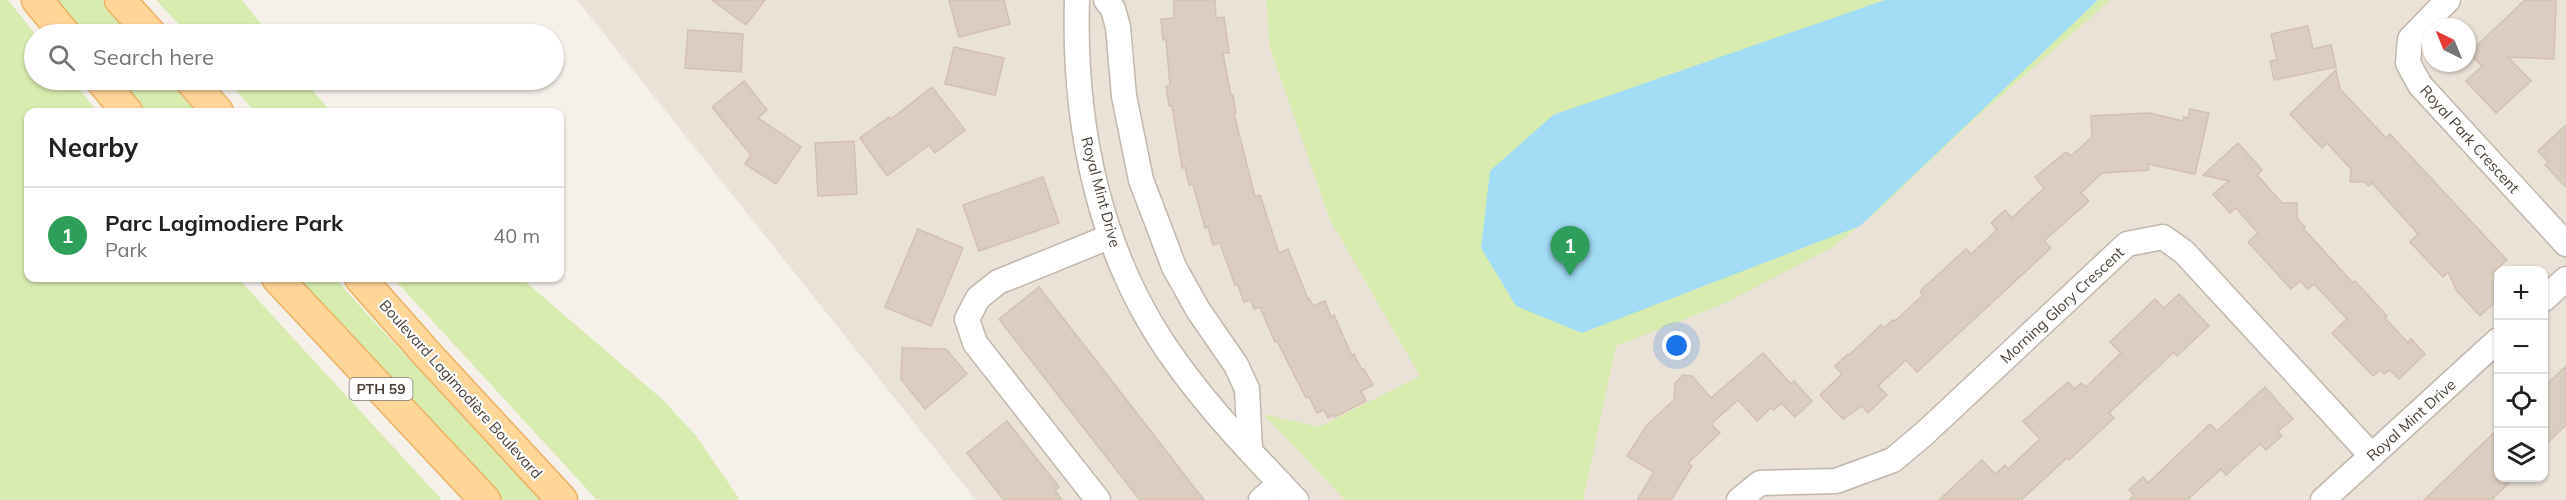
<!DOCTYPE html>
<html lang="en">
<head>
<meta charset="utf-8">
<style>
	body { margin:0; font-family:Mulish,sans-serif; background:#f6f6f6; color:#202124 }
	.controls { position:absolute; right:18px; bottom:18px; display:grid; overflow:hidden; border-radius:12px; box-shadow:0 2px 4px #0004 }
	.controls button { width:54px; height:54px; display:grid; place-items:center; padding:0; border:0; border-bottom:2px solid #e0e0e0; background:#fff; color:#202124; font:30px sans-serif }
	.compass { position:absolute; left:2422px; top:18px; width:54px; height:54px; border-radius:50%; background:#fff; box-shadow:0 2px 4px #0004; rotate:317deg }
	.you { position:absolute; left:1677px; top:346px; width:21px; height:21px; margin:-15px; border:4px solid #fff; border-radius:50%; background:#1a73e8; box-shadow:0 0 0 9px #1a73e833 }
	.badge { display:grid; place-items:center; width:39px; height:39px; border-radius:50%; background:#ff1d16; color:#fff; font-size:20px; font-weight:700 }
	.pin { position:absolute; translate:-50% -50px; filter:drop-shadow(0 2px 3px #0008) }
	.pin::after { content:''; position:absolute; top:32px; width:21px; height:18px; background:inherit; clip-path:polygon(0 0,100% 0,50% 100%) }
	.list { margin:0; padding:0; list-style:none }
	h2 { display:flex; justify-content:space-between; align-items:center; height:78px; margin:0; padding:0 24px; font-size:26px }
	h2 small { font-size:20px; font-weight:400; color:#757577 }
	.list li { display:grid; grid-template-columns:39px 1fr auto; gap:18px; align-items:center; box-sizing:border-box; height:96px; padding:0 24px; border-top:2px solid #e0e0e0 }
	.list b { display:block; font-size:22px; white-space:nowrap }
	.list p { margin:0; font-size:20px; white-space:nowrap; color:#757577 }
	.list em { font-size:20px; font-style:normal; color:#757577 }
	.icon { flex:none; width:33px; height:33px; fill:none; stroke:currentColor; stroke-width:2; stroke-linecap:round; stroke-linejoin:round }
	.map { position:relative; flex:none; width:2566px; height:500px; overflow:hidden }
	.search { position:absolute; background:#fff; box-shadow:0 2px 4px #0004; left:24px; top:24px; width:540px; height:66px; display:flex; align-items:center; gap:15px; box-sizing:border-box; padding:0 21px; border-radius:33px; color:#757577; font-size:22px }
	.panel { position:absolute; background:#fff; box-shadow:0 2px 4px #0004; left:24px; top:108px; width:540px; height:174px; border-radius:12px }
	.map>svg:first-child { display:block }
	.residential { fill:#eae1d7; fill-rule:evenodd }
	.green { fill:#d8ecb0 }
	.water { fill:#a2ddf5 }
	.building { fill:#dbcdc1; stroke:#d3c1b0; stroke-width:1.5 }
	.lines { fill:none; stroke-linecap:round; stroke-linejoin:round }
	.minor-casing { stroke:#c2b7ab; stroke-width:27 }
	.major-casing { stroke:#ebb161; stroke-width:33 }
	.minor { stroke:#fff; stroke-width:24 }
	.major { stroke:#ffd598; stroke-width:30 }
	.labels { text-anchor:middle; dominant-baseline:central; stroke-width:4.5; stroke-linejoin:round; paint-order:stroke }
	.shield { fill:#fff; stroke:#807973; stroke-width:1.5 }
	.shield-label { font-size:14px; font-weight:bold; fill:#4a4037 }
	.street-label { font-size:15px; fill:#4a4037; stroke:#fff }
</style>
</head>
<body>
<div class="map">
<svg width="2566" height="500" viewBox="0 0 2566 500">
	<rect width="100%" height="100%" fill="#f5f0e9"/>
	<path class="residential" d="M577 0H2566V500H976ZM2431 27H2467V63H2431ZM2498 270H2544V478H2498Z"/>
	<g class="green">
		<path d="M0 0H8L35 34 34 80H71L98 112H28V278H238L442 500H0Z"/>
		<path d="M54 0H102L133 34H82Z"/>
		<path d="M156 0H242L269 34H188Z"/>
		<path d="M1266 0H2111L1968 125 1881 208 1833 247 1721 305 1616 346 1583 500H1345L1263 414 1319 427 1420 376 1330 220 1270 48Z"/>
		<path d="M119 80H173L201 112H147Z"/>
		<path d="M227 80H304L331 112H255Z"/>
		<path d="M293 278H335C402 355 475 426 546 500H502Z"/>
		<path d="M393 278H521L663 400 697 437 740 500H597Z"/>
	</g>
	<path class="water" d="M1885 0H2098L1860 226 1582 333 1516 306 1481 248 1490 171 1553 115Z"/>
	<g class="building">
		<path d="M712 0H765L746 25Z"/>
		<path d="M949 0H1004L1010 24 959 37Z"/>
		<path d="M1174 0H1215L1216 18 1224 17 1229 53H1223L1231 96 1233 95 1236 113 1234 114 1255 197 1260 195 1279 253 1288 249 1308 299 1309 298 1313 306 1325 301 1331 317 1334 315 1352 356 1354 354 1362 370 1364 369 1373 385 1361 391 1366 401 1335 417 1334 415 1328 418 1324 410 1317 413 1309 397 1306 398 1277 341 1275 342 1260 307 1254 309 1251 300 1244 302 1238 285H1235L1220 243 1213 245 1208 227 1205 228 1193 184 1189 185 1185 167 1182 168 1172 106H1169L1166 86 1170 85 1166 39 1163 40 1161 19 1174 18Z"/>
		<path d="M2525 0H2556L2554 59 2508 57 2531 81 2496 113 2466 81 2482 66 2469 53Z"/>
		<path d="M2308 26 2313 49 2331 45 2336 67 2274 80 2270 61 2277 60 2271 34Z"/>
		<path d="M688 30 743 34 741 72 685 68Z"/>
		<path d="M954 47 1004 58 995 95 945 84Z"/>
		<path d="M2336 70 2340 89 2386 138 2390 134 2507 260 2492 273 2499 280V298L2480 316 2457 291 2448 272 2443 277 2410 242 2418 234 2372 183 2369 186 2365 182H2350L2351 169 2327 143 2322 148 2290 114Z"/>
		<path d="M744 81 767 110 758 118 801 147 776 184 745 164 751 155 712 107Z"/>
		<path d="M932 87 965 130 935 153 929 145 887 176 860 138 889 117 891 119Z"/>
		<path d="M2190 109 2209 113 2195 174 2148 164 2149 170 2102 173 2081 193 2089 201 2044 241 2051 248 1917 372 1906 360 1878 386 1887 395 1868 413 1862 406 1843 419 1820 395 1842 374 1835 366 1848 354 1849 355 1881 325 1884 328 1893 320 1895 321 1923 295 1920 291 1966 249 1971 254 1997 230 1991 223 2005 210 2012 218 2044 188 2035 177 2066 152 2071 156 2092 137 2091 116 2149 113 2183 121 2184 117 2188 118Z"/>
		<path d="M2566 125V187L2545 165 2548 162 2538 151Z"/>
		<path d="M854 141 857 194 818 196 815 143Z"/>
		<path d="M2238 143 2262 170 2257 175 2282 203H2297V218L2305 227 2303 228 2353 283 2355 281 2387 316 2385 318 2408 343 2411 339 2425 354 2399 379 2390 370 2384 374 2380 370 2373 376 2332 333 2347 319 2314 284 2308 289 2300 281 2291 289 2248 242 2258 233 2236 208 2230 213 2213 194 2229 181 2203 175Z"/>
		<path d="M1043 177 1059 223 979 251 963 205Z"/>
		<path d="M918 229 963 248 931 326 885 307Z"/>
		<path d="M1039 287 1146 425 1204 500H1140L1054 390 999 319Z"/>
		<path d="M2179 294 2209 326 2177 356 2174 352 2109 413 2114 418 2069 460 2067 458 2021 500H1939L1982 460 1995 474 2005 465 2008 469 2040 439 2023 421 2068 382 2075 389 2081 383 2086 387 2121 353 2110 342 2155 299 2164 308Z"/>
		<path d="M902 348 946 349 967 374 925 409 901 379Z"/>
		<path d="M1763 353 1791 384 1794 381 1812 401 1795 417 1781 403 1774 410 1771 408 1757 421 1738 400 1711 424 1720 433 1688 463 1692 466 1671 500H1637L1654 472 1627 456 1647 425 1674 400 1675 383 1683 375 1692 376 1711 398Z"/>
		<path d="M2566 366V425L2544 446V387Z"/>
		<path d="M2265 387 2293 419 2278 431 2282 436 2266 450 2260 444 2226 475 2221 469 2187 500H2129L2134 495 2129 490 2143 477 2148 483 2210 424 2217 431Z"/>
		<path d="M1007 421 1059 487 1055 491 1062 500H1004L967 453Z"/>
		<path d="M2499 428V477H2504L2509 483 2491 500H2424Z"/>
	</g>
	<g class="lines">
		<g class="minor-casing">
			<g id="minor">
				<path d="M1077 0C1073 127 1100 258 1176 362 1211 411 1254 456 1296 500"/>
				<path d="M1106 0 1113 9 1118 27 1124 96 1141 180 1174 267 1198 310 1236 365 1247 389 1250 450"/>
				<path d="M2448 0 2410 39 2408 63 2420 85 2566 244"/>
				<path d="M2544 299 2566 279"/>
				<path d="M1098 500 975 343 967 319 978 298 998 282 1109 237"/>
				<path d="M1261 500 1280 483"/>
				<path d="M1739 500 1760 483 1836 481 1893 460 1925 433 2127 244 2163 237 2184 252 2371 455"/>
				<path d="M2323 500 2498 340"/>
			</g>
		</g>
		<g class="major-casing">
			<g id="major">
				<path d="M37 0 65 34"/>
				<path d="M120 0 151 34"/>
				<path d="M101 80 127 112"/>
				<path d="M190 80 218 112"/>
				<path d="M277 278 485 500"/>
				<path d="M360 278 427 354 562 500"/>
			</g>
		</g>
		<use href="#minor" class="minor"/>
		<use href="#major" class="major"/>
	</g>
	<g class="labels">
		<rect class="shield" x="349.5" y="378" width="63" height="22" rx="4.5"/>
		<g class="shield-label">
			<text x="381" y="389">PTH 59</text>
		</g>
		<g class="street-label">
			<text transform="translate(2470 139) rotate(48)">Royal Park Crescent</text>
			<text transform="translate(1101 192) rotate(75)">Royal Mint Drive</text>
			<text transform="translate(2062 305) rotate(-43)">Morning Glory Crescent</text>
			<text transform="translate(461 389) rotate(48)">Boulevard Lagimodière Boulevard</text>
			<text transform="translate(2411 420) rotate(-42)">Royal Mint Drive</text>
		</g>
	</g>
</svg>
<div class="controls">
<button>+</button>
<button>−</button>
<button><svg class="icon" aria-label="locate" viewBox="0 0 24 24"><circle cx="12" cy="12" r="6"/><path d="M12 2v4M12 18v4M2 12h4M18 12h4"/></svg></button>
<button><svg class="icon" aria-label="layers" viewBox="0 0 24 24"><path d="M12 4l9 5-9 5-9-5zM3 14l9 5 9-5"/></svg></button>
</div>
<svg class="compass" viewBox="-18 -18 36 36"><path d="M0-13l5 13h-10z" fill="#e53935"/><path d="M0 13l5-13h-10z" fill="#757577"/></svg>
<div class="you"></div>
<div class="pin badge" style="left:1570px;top:276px;background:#2e9e5b">1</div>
<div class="search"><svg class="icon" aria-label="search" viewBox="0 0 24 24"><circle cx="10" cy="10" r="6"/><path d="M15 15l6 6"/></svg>Search here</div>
<section class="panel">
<h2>Nearby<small></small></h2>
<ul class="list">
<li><span class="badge" style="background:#2e9e5b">1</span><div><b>Parc Lagimodiere Park</b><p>Park</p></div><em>40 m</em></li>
</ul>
</section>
</div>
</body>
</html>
